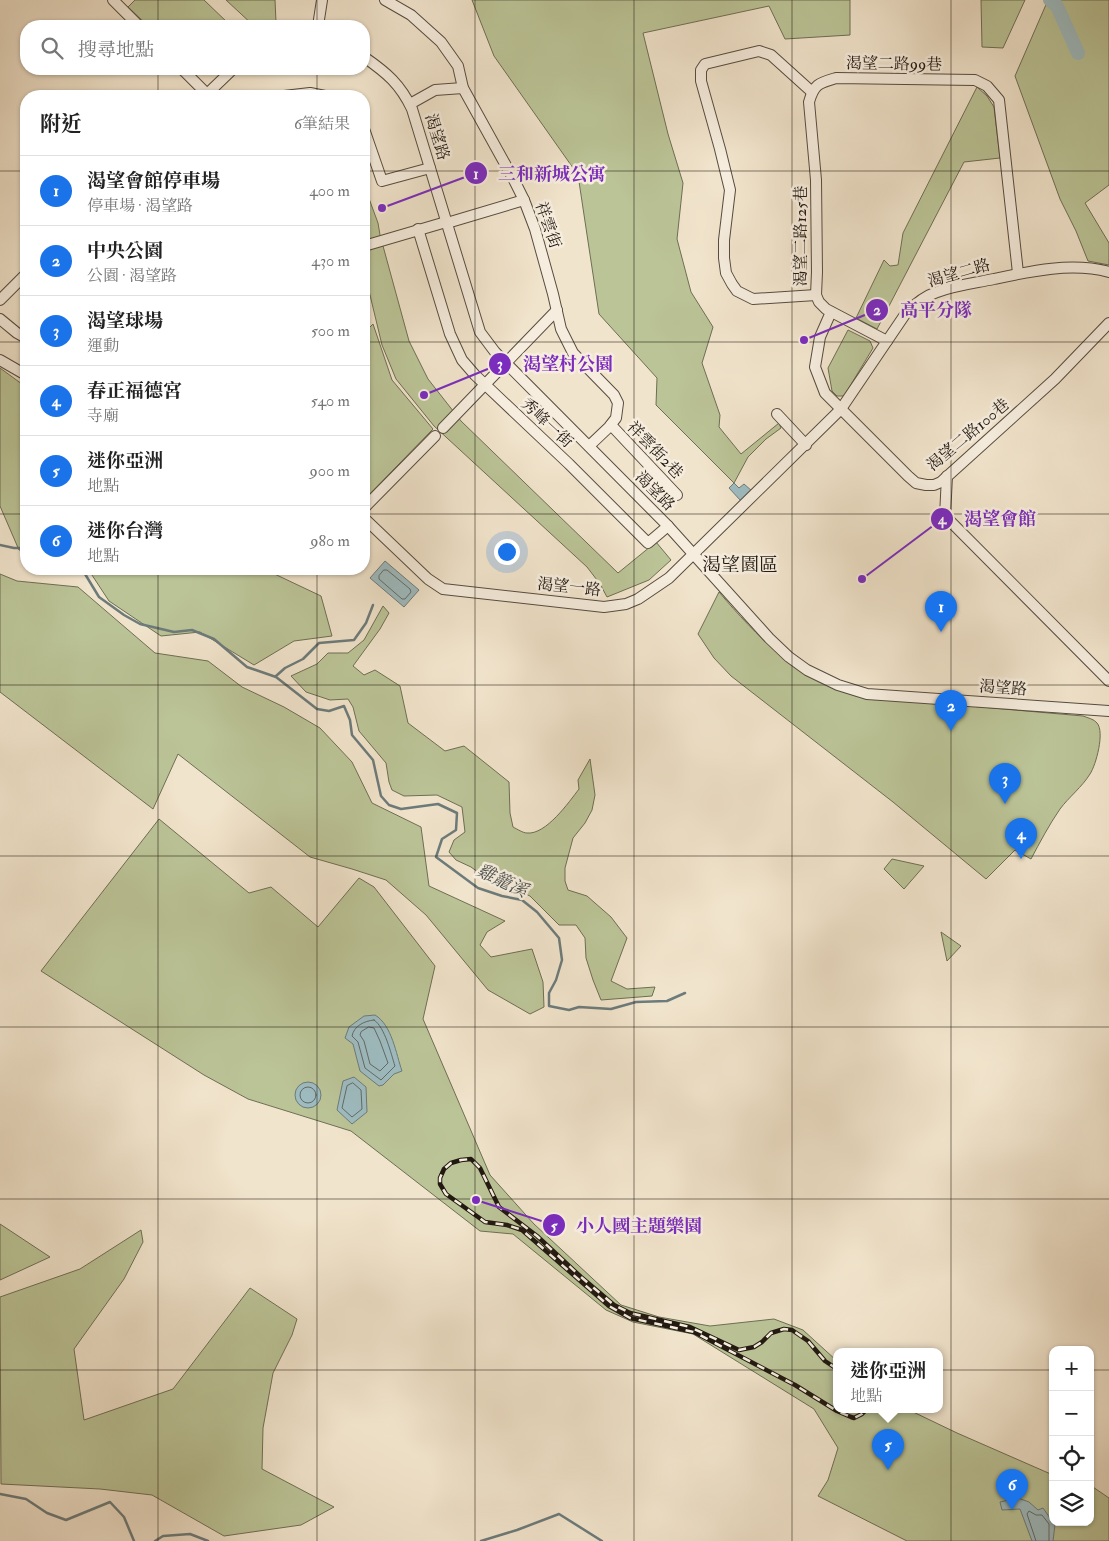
<!DOCTYPE html>
<html lang="zh-TW">
<head>
<meta charset="utf-8">
<style>
	body { margin:0; font-family:"IM FELL Double Pica","Noto Serif TC",serif; background:#f6f6f6; color:#222 }
	.controls { position:absolute; right:15px; bottom:15px; display:grid; overflow:hidden; border-radius:10px; box-shadow:0 1px 4px #0004 }
	.controls button { width:45px; height:45px; display:grid; place-items:center; padding:0; border:0; border-bottom:1px solid #e0e0e0; background:#fff; color:#222; font:25px sans-serif }
	.you { position:absolute; left:506px; top:551px; width:18px; height:18px; margin:-12px; border:4px solid #fff; border-radius:50%; background:#1a73e8; box-shadow:0 0 0 8px #1a73e833 }
	.badge { display:grid; place-items:center; width:32px; height:32px; border-radius:50%; background:#1a73e8; color:#fff; font-size:16px; font-weight:700 }
	.pin { position:absolute; translate:-50% -41px; filter:drop-shadow(0 1px 2px #0008) }
	.pin::after { content:''; position:absolute; top:26px; width:18px; height:15px; background:inherit; clip-path:polygon(0 0,100% 0,50% 100%) }
	.popup { position:absolute; left:833px; top:1348px; width:110px; height:65px; box-sizing:border-box; display:grid; place-content:center; border-radius:10px; background:#fff; filter:drop-shadow(0 1px 4px #0005); font-size:16px; white-space:nowrap; color:#767676 }
	.popup b { font-size:19px; color:#222 }
	.popup::after { content:''; position:absolute; left:50%; top:100%; margin-left:-10px; border:10px solid transparent; border-top-color:#fff }
	.list { margin:0; padding:0; list-style:none }
	h2 { display:flex; justify-content:space-between; align-items:center; height:65px; margin:0; padding:0 20px; font-size:21px }
	h2 small { font-size:16px; font-weight:400; color:#767676 }
	.list li { display:grid; grid-template-columns:32px 1fr auto; gap:15px; align-items:center; box-sizing:border-box; height:70px; padding:0 20px; border-top:1px solid #e0e0e0 }
	.list b { display:block; font-size:19px; white-space:nowrap }
	.list p { margin:0; font-size:16px; white-space:nowrap; color:#767676 }
	.list em { font-size:16px; font-style:normal; color:#767676 }
	.icon { flex:none; width:28px; height:28px; fill:none; stroke:currentColor; stroke-width:2; stroke-linecap:round; stroke-linejoin:round }
	.map { position:relative; flex:none; width:1109px; height:1541px; overflow:hidden }
	.search { position:absolute; background:#fff; box-shadow:0 1px 4px #0004; left:20px; top:20px; width:350px; height:55px; display:flex; align-items:center; gap:12px; box-sizing:border-box; padding:0 18px; border-radius:20px; color:#767676; font-size:19px }
	.panel { position:absolute; background:#fff; box-shadow:0 1px 4px #0004; left:20px; top:90px; width:350px; height:485px; border-radius:20px }
	.map>svg:first-child { display:block }
	.green { fill:#bbc497; stroke:#6e6e54 }
	.water { fill:#9ebcc1; stroke:#6c7b7b }
	.lines { fill:none; stroke-linecap:round; stroke-linejoin:round }
	.shore { stroke:#606a69; stroke-width:1 }
	.stream { stroke:#6c7b7b; stroke-width:2.5 }
	.river { stroke:#9ebcc1; stroke-width:14 }
	.minor-casing { stroke:#564c40; stroke-width:12 }
	.minor { stroke:#f6edde; stroke-width:10 }
	.rail-casing { stroke:#221911; stroke-width:4.5 }
	.rail { stroke:#f6edde; stroke-width:2.5; stroke-dasharray:8; stroke-linecap:butt }
	.grid { fill:none; stroke:#221911; stroke-width:1; stroke-opacity:0.55 }
	.labels { text-anchor:middle; dominant-baseline:central; stroke-width:5; stroke-linejoin:round; paint-order:stroke }
	.street-label { font-size:16px; fill:#221911; stroke:#f6edde }
	.water-label { font-size:18px; font-style:italic; fill:#4d524f; stroke:#f6edde }
	.quarter-label { font-size:19px; fill:#221911; stroke:#f6edde }
	.leader { fill:none; stroke:#7b2cbf; stroke-width:2 }
	.callout-dot { fill:#7b2cbf; stroke:#f6edde; stroke-width:2 }
	.mark-label { font-size:15px; text-anchor:middle; font-weight:bold; fill:#fff }
	.callout-label { font-size:18px; text-anchor:middle; font-weight:bold; fill:#7b2cbf; stroke:#f6edde; stroke-width:5; stroke-linejoin:round; paint-order:stroke }
</style>
</head>
<body>
<div class="map">
<svg width="1109" height="1541" viewBox="0 0 1109 1541">
	<rect width="100%" height="100%" fill="#f1e4cc"/>
	<filter id="stains"><feTurbulence type="fractalNoise" baseFrequency=".004" numOctaves="4"/><feColorMatrix values="0 0 0 0 .2 0 0 0 0 .09 0 0 0 0 .02 0 0 0 .5 -.17"/></filter>
	<radialGradient id="worn" r=".72"><stop offset=".6" stop-color="#630" stop-opacity="0"/><stop offset="1" stop-color="#630" stop-opacity=".3"/></radialGradient>
	<g class="green">
		<path d="M135 0H204L229 24 226 26H148L128 7Z"/>
		<path d="M226 0H275L276 22 264 26H254Z"/>
		<path d="M472 0H850V35L785 39 769 6 643 33 668 134 683 183 677 239 691 292 713 327 702 363 720 415 719 427 741 454 779 423 781 428 766 439 748 457 734 483 656 405 657 378 599 314 578 175 494 56Z"/>
		<path d="M981 0H1025L1003 48 982 47Z"/>
		<path d="M1048 0H1109V185L1085 203 1109 243V265L1088 261 1076 231 1060 199 1015 76Z"/>
		<path d="M977 87 987 96 994 107 1000 158 964 162 877 329 856 318 884 260 890 266 898 265 903 233Z"/>
		<path d="M364 185 378 223 380 235 409 341 428 379 461 421 618 573 656 542 671 560 649 580 607 597 600 584 587 567 434 426 396 379 382 345 364 270Z"/>
		<path d="M373 324 392 380 433 429 364 500V333Z"/>
		<path d="M848 330 870 341 873 348 844 396H837L832 391 828 368Z"/>
		<path d="M0 368 26 387V466L24 468 26 470V551L19 550 0 506Z"/>
		<path d="M88 569H264L321 596 332 636 294 641 254 665 200 632 161 636 109 601Z"/>
		<path d="M0 574 17 581 78 587 155 653 208 661 242 687 284 707 320 728 352 762 372 803 421 827 429 886 505 921 487 932 480 945 491 957 532 949 543 982 544 1007 530 1014 488 990 426 915 386 880 352 869 310 857 178 754 153 809 0 692Z"/>
		<path d="M719 592C756 636 799 679 856 696L1083 716C1088 718 1094 719 1097 723 1105 732 1096 765 1090 774 1082 787 1069 797 1060 809 1049 825 1040 842 1031 859L1015 850 986 879 893 802 731 676 714 658 698 634Z"/>
		<path d="M383 606 389 613 380 629 353 666 364 675 375 670 400 686 408 723 445 751 464 746 509 782 510 813 513 827C517 829 523 833 527 833 546 835 569 802 579 789L578 780 590 759 595 795 592 810 585 823 573 838 565 868V881L568 890 587 896 611 917 627 938 611 981 627 989 655 987 652 996 601 1000 593 980 586 958 585 938 576 925H559L530 896 509 887 493 883 471 867 456 860 449 852 454 840 465 832 462 807 437 795 404 796 392 790 389 782 386 763 359 731 353 707 348 699 330 700 306 692 291 676 317 664 328 653H348L364 640Z"/>
		<path d="M159 819 249 893 271 887 318 927 359 878 374 887 435 966 423 1019 490 1175 534 1224 621 1305 659 1317 710 1326 774 1319 803 1330 837 1361V1409H907L957 1433 1053 1475V1522H1090V1485L1109 1498V1541H907L818 1496 828 1480 838 1448 814 1409 693 1334 633 1322 606 1310 513 1234 480 1231 351 1131 248 1099 204 1075 41 971Z"/>
		<path d="M892 859 924 866 904 889 884 869Z"/>
		<path d="M941 932 961 946 947 961Z"/>
		<path d="M0 1224 50 1257 0 1280Z"/>
		<path d="M141 1230 143 1242 124 1279 74 1349 84 1420 173 1389 250 1288 297 1319 292 1335 273 1373 263 1428 262 1469 334 1507 301 1525 224 1536 152 1495 100 1489 1 1484 0 1297 80 1269Z"/>
	</g>
	<g class="water">
		<path d="M734 483 739 488 744 484 752 491 741 501 729 488Z"/>
		<path d="M385 561 419 590 404 607 370 578Z"/>
		<path d="M375 1015C392 1025 396 1054 402 1071L394 1074 383 1085 379 1086 360 1071 353 1044 345 1038 349 1027 364 1016Z"/>
		<path d="M354 1077 366 1087 367 1112 352 1124 337 1110 343 1081Z"/>
		<circle cx="308" cy="1095" r="13"/>
		<path d="M1018 1498 1029 1502 1038 1510 1043 1508 1055 1525 1053 1541H1032L1020 1509 1002 1510 1000 1502Z"/>
	</g>
	<g class="lines">
		<g class="shore">
			<path d="M384 570H387L410 589 411 592 405 599H402L379 579V576Z"/>
			<path d="M374 1020C385 1027 391 1054 395 1066L381 1080 365 1068 358 1042 352 1036C354 1026 364 1021 374 1020Z"/>
			<path d="M369 1027 374 1028 380 1041 388 1063 380 1071 370 1064 364 1041 360 1035 361 1032Z"/>
			<path d="M353 1083 361 1090 362 1109 352 1117 342 1108 347 1086Z"/>
			<circle cx="308" cy="1095" r="8"/>
			<path d="M1036 1541 1027 1514 1029 1511 1036 1515H1042L1049 1524V1541"/>
		</g>
		<g class="stream">
			<path d="M0 545 14 548H26"/>
			<path d="M82 569 99 597 124 615 140 624 174 632 192 630 214 639 247 667 276 677 317 709 329 711 344 706 350 720 352 735 373 760 381 796 389 805 401 809 438 804 457 813 456 830 442 839 436 857 478 888 502 896 522 900 537 912 559 938 562 960 556 980 549 993V1006L569 1010 579 1007 611 1009 636 1002 667 1001 685 993"/>
			<path d="M276 676 285 668 303 659 319 643 354 640 366 623 373 605"/>
			<path d="M0 1494 26 1499 47 1513 66 1520 110 1502 124 1517 134 1541"/>
			<path d="M155 1541 163 1536 190 1534 208 1541"/>
			<path d="M481 1541 517 1530 559 1514 602 1541"/>
		</g>
		<path class="river" d="M1050 0 1057 6 1078 53"/>
		<g class="minor-casing">
			<g id="minor">
				<path d="M113 0 139 26"/>
				<path d="M385 0 411 15 441 42 458 66 463 88 514 180 524 200 535 229 553 294 561 329 573 353 614 395 618 403 616 418 609 427 589 446"/>
				<path d="M318 26 322 0"/>
				<path d="M364 57C387 73 400 84 412 109L480 332 495 352 668 526 769 638 789 657 807 670 838 685 867 694 1109 711"/>
				<path d="M182 69 209 96"/>
				<path d="M812 92 771 55 759 51 705 64 701 70V81L720 149 730 190 724 240V258L726 273 732 284 737 291 753 299 816 295"/>
				<path d="M205 96 233 69"/>
				<path d="M284 96 310 93 325 96"/>
				<path d="M410 104 435 90 463 88"/>
				<path d="M364 129 382 181 430 168"/>
				<path d="M447 223 524 200"/>
				<path d="M418 229 450 334 462 360 475 375 569 464 648 543 668 526"/>
				<path d="M364 246 446 222"/>
				<path d="M0 300 26 274"/>
				<path d="M831 312 820 337 815 367 825 393 908 476 916 483 926 485H934L941 482 1055 379 1109 323"/>
				<path d="M0 319 17 333 26 338"/>
				<path d="M887 341 826 309 819 302 816 295 817 272 816 180 809 102C814 84 819 83 836 78L975 80 987 86 999 100 1018 273"/>
				<path d="M0 360 26 375"/>
				<path d="M777 414 806 445"/>
				<path d="M611 425 677 495"/>
				<path d="M443 428 557 310"/>
				<path d="M947 476 945 516 1109 681"/>
				<path d="M364 508 435 436"/>
				<path d="M364 518 428 579 443 589 604 607 626 604 638 599 669 578 841 409 906 313C915 304 925 296 937 292 956 285 975 283 994 279 1031 271 1072 262 1109 272"/>
			</g>
		</g>
		<use href="#minor" class="minor"/>
		<g class="rail-casing">
			<path id="rail" d="M837 1369 825 1361 808 1341 792 1330 784 1329 771 1333 762 1342 754 1347 739 1350 690 1327 630 1313 614 1305 581 1277 537 1236 499 1207 480 1168 471 1159 461 1160 451 1163 444 1169 440 1178V1184L446 1194 485 1222 507 1225 522 1230 609 1306 630 1318 694 1332 795 1385 837 1411 851 1417 854 1418 862 1414 867 1409"/>
		</g>
		<use href="#rail" class="rail"/>
	</g>
	<path class="grid" d="M158 0V26M317 0V26M475 0V1541M634 0V1541M792 0V1541M951 0V1541M158 69V96M317 69V96M0 171H26M364 171H1109M0 342H26M364 342H1109M0 514H26M364 514H1109M158 569V1541M317 569V1541M0 685H1109M0 856H1109M0 1027H1109M0 1199H1109M0 1370H1053M1090 1370H1109"/>
	<g class="labels">
		<g class="street-label">
			<text transform="translate(894 64) rotate(1)">渴望二路99巷</text>
			<text transform="translate(437 137) rotate(73)">渴望路</text>
			<text transform="translate(548 225) rotate(71)">祥雲街</text>
			<text transform="translate(801 236) rotate(-90)">渴望二路125巷</text>
			<text transform="translate(959 273) rotate(-16)">渴望二路</text>
			<text transform="translate(547 423) rotate(43)">秀峰一街</text>
			<text transform="translate(968 435) rotate(-40)">渴望二路100巷</text>
			<text transform="translate(655 450) rotate(46)">祥雲街2巷</text>
			<text transform="translate(655 491) rotate(45)">渴望路</text>
			<text transform="translate(569 587) rotate(6)">渴望一路</text>
			<text transform="translate(1003 688) rotate(4)">渴望路</text>
		</g>
		<g class="water-label">
			<text transform="translate(502 881) rotate(25)">雞籠溪</text>
		</g>
		<g class="quarter-label">
			<text x="740" y="565">渴望園區</text>
		</g>
	</g>
	<path class="leader" d="M382 208L476 173M804 340L877 310M424 395L500 364M862 579L942 519M476 1200L554 1225"/>
	<g class="callout-dot">
		<circle cx="382" cy="208" r="5"/>
		<circle cx="804" cy="340" r="5"/>
		<circle cx="424" cy="395" r="5"/>
		<circle cx="862" cy="579" r="5"/>
		<circle cx="476" cy="1200" r="5"/>
		<circle cx="476" cy="173" r="12"/>
		<circle cx="877" cy="310" r="12"/>
		<circle cx="500" cy="364" r="12"/>
		<circle cx="942" cy="519" r="12"/>
		<circle cx="554" cy="1225" r="12"/>
	</g>
	<g class="mark-label">
		<text x="476" y="179">1</text>
		<text x="877" y="315">2</text>
		<text x="500" y="369">3</text>
		<text x="942" y="524">4</text>
		<text x="554" y="1231">5</text>
	</g>
	<g class="callout-label">
		<text x="552" y="180">三和新城公寓</text>
		<text x="936" y="316">高平分隊</text>
		<text x="568" y="370">渴望村公園</text>
		<text x="1000" y="525">渴望會館</text>
		<text x="639" y="1232">小人國主題樂園</text>
	</g>
	<rect width="100%" height="100%" filter="url(#stains)"/>
	<rect width="100%" height="100%" fill="url(#worn)"/>
</svg>
<div class="controls">
<button>+</button>
<button>−</button>
<button><svg class="icon" aria-label="locate" viewBox="0 0 24 24"><circle cx="12" cy="12" r="6"/><path d="M12 2v4M12 18v4M2 12h4M18 12h4"/></svg></button>
<button><svg class="icon" aria-label="layers" viewBox="0 0 24 24"><path d="M12 4l9 5-9 5-9-5zM3 14l9 5 9-5"/></svg></button>
</div>
<div class="you"></div>
<div class="pin badge" style="left:941px;top:632px">1</div>
<div class="pin badge" style="left:951px;top:731px">2</div>
<div class="pin badge" style="left:1005px;top:804px">3</div>
<div class="pin badge" style="left:1021px;top:859px">4</div>
<div class="pin badge" style="left:888px;top:1470px">5</div>
<div class="popup"><b>迷你亞洲</b>地點</div>
<div class="pin badge" style="left:1012px;top:1510px">6</div>
<div class="search"><svg class="icon" aria-label="search" viewBox="0 0 24 24"><circle cx="10" cy="10" r="6"/><path d="M15 15l6 6"/></svg>搜尋地點</div>
<section class="panel">
<h2>附近<small>6筆結果</small></h2>
<ul class="list">
<li><span class="badge">1</span><div><b>渴望會館停車場</b><p>停車場 · 渴望路</p></div><em>400 m</em></li>
<li><span class="badge">2</span><div><b>中央公園</b><p>公園 · 渴望路</p></div><em>430 m</em></li>
<li><span class="badge">3</span><div><b>渴望球場</b><p>運動</p></div><em>500 m</em></li>
<li><span class="badge">4</span><div><b>春正福德宮</b><p>寺廟</p></div><em>540 m</em></li>
<li><span class="badge">5</span><div><b>迷你亞洲</b><p>地點</p></div><em>900 m</em></li>
<li><span class="badge">6</span><div><b>迷你台灣</b><p>地點</p></div><em>980 m</em></li>
</ul>
</section>
</div>
</body>
</html>
